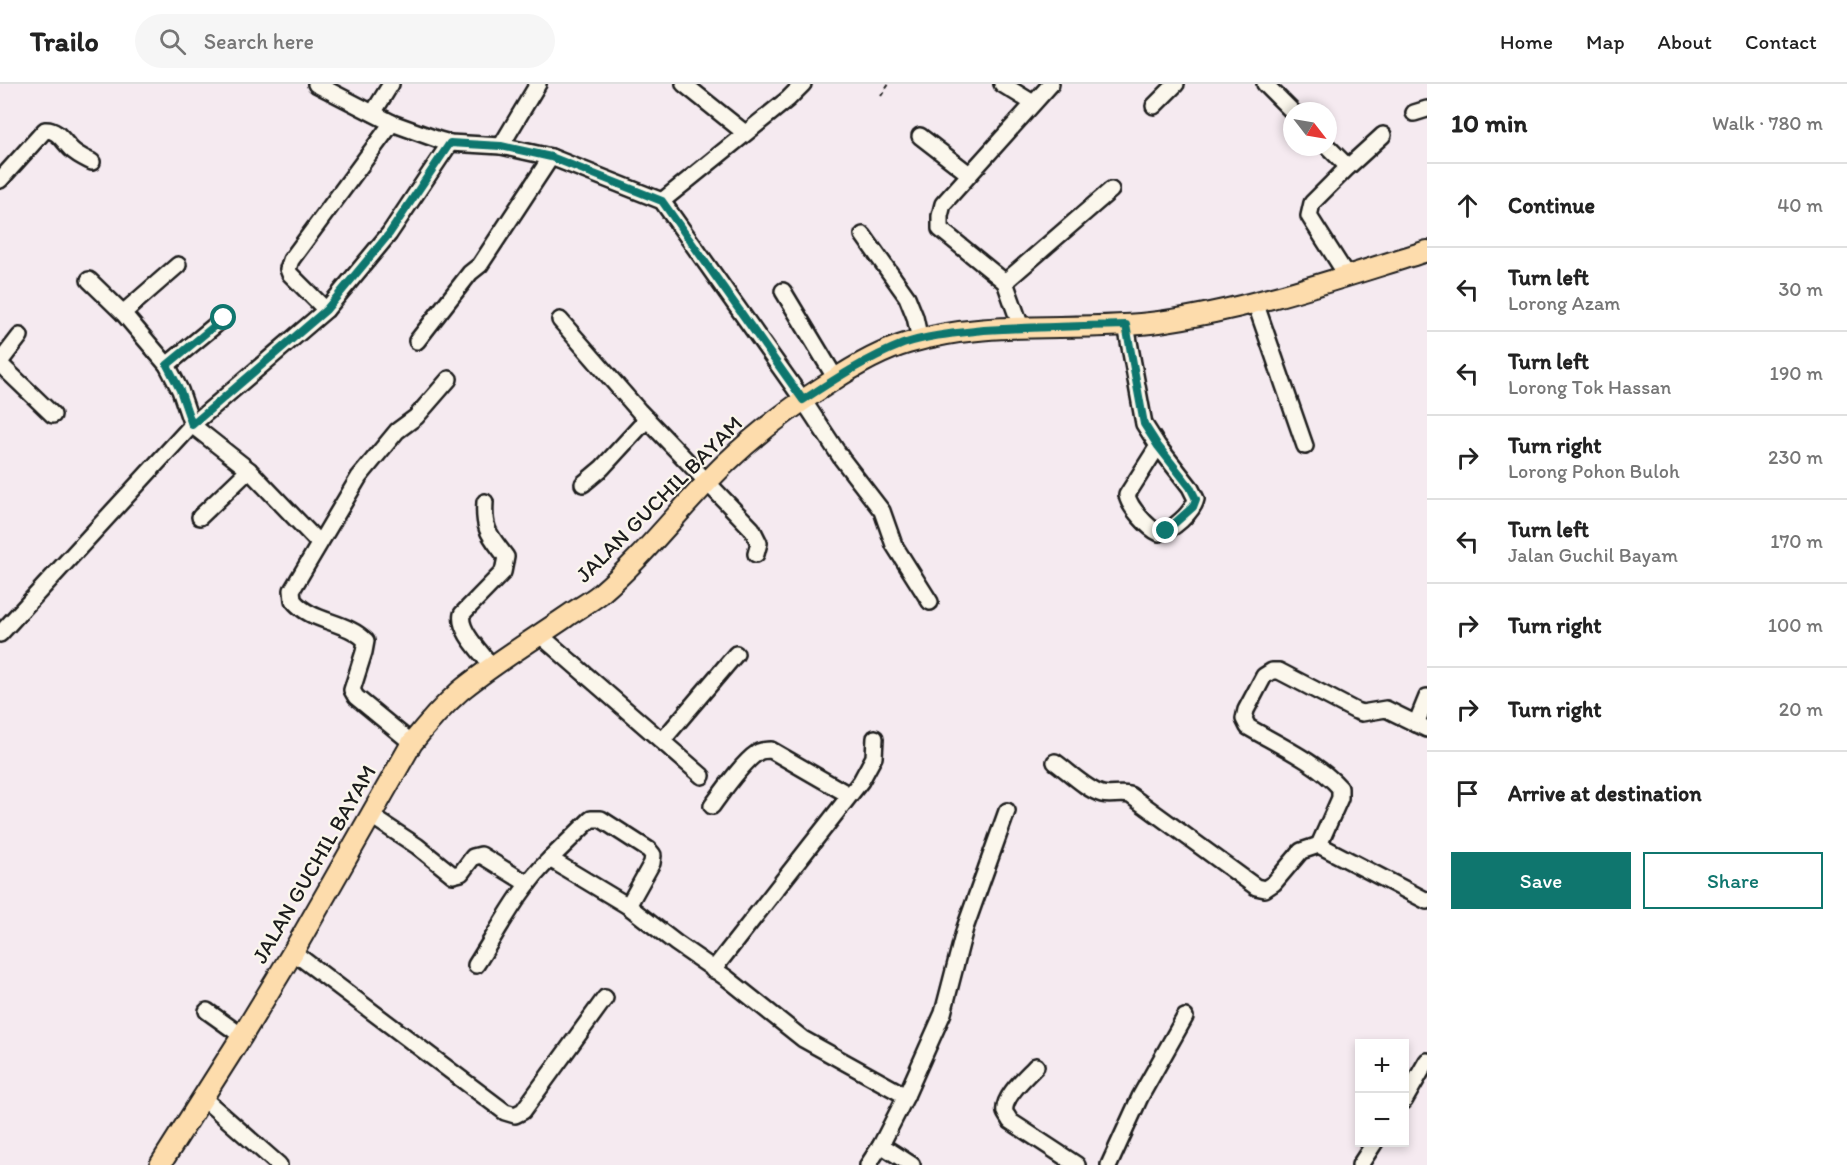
<!DOCTYPE html>
<html lang="en">
<head>
<meta charset="utf-8">
<style>
	body { margin:0; font-family:Itim,sans-serif; background:#f6f6f6; color:#222 }
	.controls { position:absolute; right:18px; bottom:18px; display:grid; overflow:hidden; border-radius:0px; box-shadow:0 3px 9px #0003 }
	.controls button { width:54px; height:54px; display:grid; place-items:center; padding:0; border:0; border-bottom:2px solid #e0e0e0; background:#fff; color:#222; font:30px sans-serif }
	.compass { position:absolute; left:1283px; top:18px; width:54px; height:54px; border-radius:50%; background:#fff; box-shadow:0 3px 9px #0003; rotate:121deg }
	.stop { position:absolute; width:18px; height:18px; margin:-14px; border:4px solid #0f766e; border-radius:50%; background:#fff }
	.stop.end { background:#0f766e; border-color:#fff; box-shadow:0 2px 6px #0008 }
	.list { margin:0; padding:0; list-style:none }
	h2 { display:flex; justify-content:space-between; align-items:center; height:78px; margin:0; padding:0 24px; font-size:26px }
	h2 small { font-size:20px; font-weight:400; color:#767676 }
	.list li { display:grid; grid-template-columns:39px 1fr auto; gap:18px; align-items:center; box-sizing:border-box; height:84px; padding:0 24px; border-top:2px solid #e0e0e0 }
	.list b { display:block; font-size:22px; white-space:nowrap }
	.list p { margin:0; font-size:20px; white-space:nowrap; color:#767676 }
	.list em { font-size:20px; font-style:normal; color:#767676 }
	.actions { display:flex; gap:12px; padding:18px 24px }
	.actions a { flex:1; padding:14px 0; border:2px solid #0f766e; border-radius:0px; text-align:center; font-size:21px; color:#0f766e }
	.actions .main { background:#0f766e; color:#fff }
	.icon { flex:none; width:33px; height:33px; fill:none; stroke:currentColor; stroke-width:2; stroke-linecap:round; stroke-linejoin:round }
	.map { position:relative; flex:none; width:1427px; height:1081px; overflow:hidden }
	header { display:flex; align-items:center; gap:36px; box-sizing:border-box; height:84px; padding:0 30px; background:#fff; border-bottom:2px solid #e0e0e0 }
	header strong { font-size:28px }
	nav { display:flex; gap:33px; margin-inline-start:auto; font-size:21px }
	.search { width:420px; height:54px; background:#f6f6f6; display:flex; align-items:center; gap:15px; box-sizing:border-box; padding:0 21px; border-radius:33px; color:#767676; font-size:22px }
	main { display:flex }
	aside { flex:1; background:#fff }
	.map>svg:first-child { display:block }
	.lines { fill:none; stroke-linecap:round; stroke-linejoin:round }
	.minor-casing { stroke:#1c1c1c; stroke-width:20 }
	.major-casing { stroke:#1c1c1c; stroke-width:24 }
	.path { stroke:#1c1c1c; stroke-width:2; stroke-dasharray:4.5 4.5; stroke-linecap:butt }
	.minor { stroke:#fbf7ec; stroke-width:15 }
	.major { stroke:#fddcac; stroke-width:20 }
	.route { stroke:#0f766e; stroke-width:8 }
	.labels { text-anchor:middle; dominant-baseline:central; stroke-width:4.5; stroke-linejoin:round; paint-order:stroke }
	.street-label { font-size:22px; fill:#1c1c1c; stroke:#fbf7ec }
</style>
</head>
<body>
<header>
<strong>Trailo</strong>
<div class="search"><svg class="icon" aria-label="search" viewBox="0 0 24 24"><circle cx="10" cy="10" r="6"/><path d="M15 15l6 6"/></svg>Search here</div>
<nav><a>Home</a><a>Map</a><a>About</a><a>Contact</a></nav>
</header>
<main>
<div class="map">
<svg width="1427" height="1081" viewBox="0 0 1427 1081">
	<rect width="100%" height="100%" fill="#f5eaf0"/>
	<filter id="ink" filterUnits="userSpaceOnUse"><feTurbulence type="fractalNoise" baseFrequency=".0167" numOctaves="2"/><feDisplacementMap in="SourceGraphic" scale="12" xChannelSelector="R" yChannelSelector="G"/><feConvolveMatrix kernelMatrix="1 2 1 2 8 2 1 2 1" color-interpolation-filters="sRGB"/></filter>
	<g filter="url(#ink)">
		<g class="lines">
			<g class="minor-casing">
				<g id="minor">
					<path d="M316 0 392 39 439 56 450 59 501 62 551 73 662 117 803 316 842 375 882 427 894 461 930 518"/>
					<path d="M684 0 745 49"/>
					<path d="M1002 0 1033 19"/>
					<path d="M1265 0 1292 27"/>
					<path d="M1154 22 1176 0"/>
					<path d="M373 29 391 0"/>
					<path d="M1414 29 1427 25"/>
					<path d="M920 52 969 90"/>
					<path d="M501 62 538 0"/>
					<path d="M1328 63 1348 83"/>
					<path d="M0 96 45 46C57 45 63 57 71 65 77 71 84 74 92 78"/>
					<path d="M662 117 788 15 803 0"/>
					<path d="M863 151 907 213 915 233 920 256"/>
					<path d="M1347 192 1309 132 1312 119 1348 83 1383 51"/>
					<path d="M89 196 123 229 167 281 180 306 192 341 249 386 318 458"/>
					<path d="M1005 198 1111 106"/>
					<path d="M783 207 836 295"/>
					<path d="M1255 218 1305 362"/>
					<path d="M326 226 290 190 288 185 291 176 392 39"/>
					<path d="M123 229 178 181"/>
					<path d="M560 236 639 327 752 445 759 459 756 470"/>
					<path d="M1126 241 1144 340 1158 362 1190 403 1196 415C1193 428 1172 447 1159 449 1148 444 1129 423 1127 411L1158 362"/>
					<path d="M1021 243 1005 198 940 145V132L943 120 1051 0"/>
					<path d="M417 257 470 189 480 181 551 73"/>
					<path d="M0 278 20 252"/>
					<path d="M0 280 53 331"/>
					<path d="M167 281 224 234"/>
					<path d="M583 400 602 384 647 335"/>
					<path d="M485 418C483 447 490 451 506 473L503 488 462 530C458 547 483 570 493 584"/>
					<path d="M200 433 249 386"/>
					<path d="M0 550 192 341 326 226 389 150 450 59"/>
					<path d="M540 551 702 692"/>
					<path d="M1416 640 1427 613"/>
					<path d="M1427 645 1386 625 1362 629 1356 627 1279 587H1272L1264 592 1246 626 1244 635 1248 643C1277 660 1318 679 1340 704V714L1319 761 1427 817"/>
					<path d="M662 657 736 570"/>
					<path d="M412 659 356 613 352 606 364 568 366 557C346 536 311 539 293 516L292 506 359 393 397 347 416 333 449 295"/>
					<path d="M1055 678C1068 687 1087 706 1102 710 1109 712 1120 709 1130 711L1256 803 1265 805 1274 799 1301 767 1319 761"/>
					<path d="M712 722C723 707 742 679 757 669 761 666 766 666 771 666L849 711"/>
					<path d="M370 731 417 762 453 791 461 789 473 773 481 771 528 800"/>
					<path d="M550 775 591 735H601L649 766 653 771 652 779 628 822"/>
					<path d="M293 868 505 1028 515 1031 523 1027 605 914"/>
					<path d="M476 881C498 847 520 803 550 775L628 822 676 859 728 895 803 955 906 1012"/>
					<path d="M713 886 861 697 874 673 875 654"/>
					<path d="M207 927 242 952"/>
					<path d="M1036 982C1027 992 1002 1013 1005 1028 1006 1031 1009 1034 1010 1037L1077 1081"/>
					<path d="M203 1014 279 1081"/>
					<path d="M1404 1017 1427 977"/>
					<path d="M881 1061 912 1081"/>
					<path d="M868 1081 881 1061 906 1012 943 929 965 844 1007 727"/>
					<path d="M1109 1081 1140 1013 1185 933"/>
					<path d="M1360 1081 1375 1058"/>
				</g>
			</g>
			<g class="major-casing">
				<path id="major" d="M160 1081 242 952 293 868 412 659C427 640 442 623 460 607 493 580 531 557 566 533 577 525 590 518 600 510 647 470 683 420 727 378 758 348 793 322 829 299 853 283 880 267 908 259 989 234 1076 249 1159 238 1251 225 1339 194 1427 167"/>
			</g>
			<path class="path" d="M881 12 889 0"/>
			<use href="#minor" class="minor"/>
			<use href="#major" class="major"/>
		</g>
	</g>
	<g class="lines" filter="url(#ink)">
		<path class="route" d="M224 234 167 281 180 306 192 341 326 226 389 150 450 59 501 62 551 73 662 117 803 316C835 295 867 274 903 260 929 251 957 249 984 246 1032 243 1079 242 1126 241L1144 340 1158 362 1190 403 1196 415 1193 423 1166 447"/>
	</g>
	<g class="labels">
		<g class="street-label">
			<text transform="translate(659 415) rotate(-45)">JALAN GUCHIL BAYAM</text>
			<text transform="translate(314 780) rotate(-60)">JALAN GUCHIL BAYAM</text>
		</g>
	</g>
</svg>
<div class="controls">
<button>+</button>
<button>−</button>
</div>
<svg class="compass" viewBox="-18 -18 36 36"><path d="M0-13l5 13h-10z" fill="#e53935"/><path d="M0 13l5-13h-10z" fill="#767676"/></svg>
<div class="stop" style="left:224px;top:234px"></div>
<div class="stop end" style="left:1166px;top:447px"></div>
</div>
<aside>
<h2>10 min<small>Walk · 780 m</small></h2>
<ul class="list">
<li><svg class="icon" aria-label="ahead" viewBox="0 0 24 24"><path d="M12 20V5M6 11l6-6 6 6"/></svg><div><b>Continue</b></div><em>40 m</em></li>
<li><svg class="icon" aria-label="left" viewBox="0 0 24 24"><path d="M17 20v-9H6M10 6l-5 5 5 5"/></svg><div><b>Turn left</b><p>Lorong Azam</p></div><em>30 m</em></li>
<li><svg class="icon" aria-label="left" viewBox="0 0 24 24"><path d="M17 20v-9H6M10 6l-5 5 5 5"/></svg><div><b>Turn left</b><p>Lorong Tok Hassan</p></div><em>190 m</em></li>
<li><svg class="icon" aria-label="right" viewBox="0 0 24 24"><path d="M7 20v-9h11M14 6l5 5-5 5"/></svg><div><b>Turn right</b><p>Lorong Pohon Buloh</p></div><em>230 m</em></li>
<li><svg class="icon" aria-label="left" viewBox="0 0 24 24"><path d="M17 20v-9H6M10 6l-5 5 5 5"/></svg><div><b>Turn left</b><p>Jalan Guchil Bayam</p></div><em>170 m</em></li>
<li><svg class="icon" aria-label="right" viewBox="0 0 24 24"><path d="M7 20v-9h11M14 6l5 5-5 5"/></svg><div><b>Turn right</b></div><em>100 m</em></li>
<li><svg class="icon" aria-label="right" viewBox="0 0 24 24"><path d="M7 20v-9h11M14 6l5 5-5 5"/></svg><div><b>Turn right</b></div><em>20 m</em></li>
<li><svg class="icon" aria-label="arrive" viewBox="0 0 24 24"><path d="M6 21V4h12l-3 4 3 4H6"/></svg><div><b>Arrive at destination</b></div></li>
</ul>
<div class="actions"><a class="main">Save</a><a>Share</a></div>
</aside>
</main>
</body>
</html>
